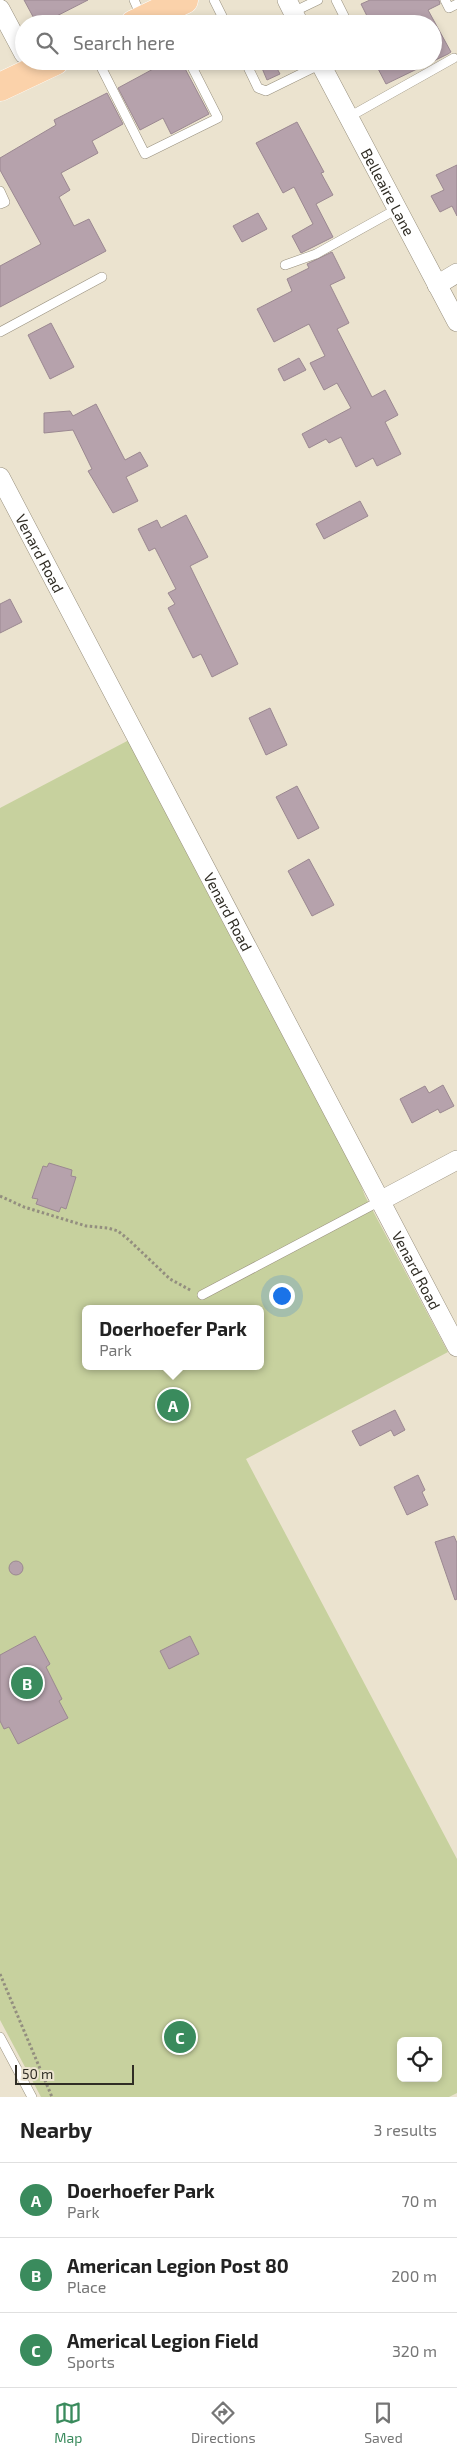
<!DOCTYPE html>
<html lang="en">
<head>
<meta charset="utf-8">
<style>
	body { margin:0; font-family:"Exo 2",sans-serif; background:#f2f2f2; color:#222 }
	.controls { position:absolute; right:15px; bottom:15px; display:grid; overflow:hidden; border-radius:8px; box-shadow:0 2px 8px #0003 }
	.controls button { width:45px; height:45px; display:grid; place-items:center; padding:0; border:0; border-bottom:1px solid #e0e0e0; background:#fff; color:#222; font:25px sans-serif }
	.scale { position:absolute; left:15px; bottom:12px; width:119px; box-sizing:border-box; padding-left:5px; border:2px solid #302d25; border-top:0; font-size:14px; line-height:18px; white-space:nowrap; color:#302d25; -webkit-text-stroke:4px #ebe3cf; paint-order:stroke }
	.you { position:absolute; left:281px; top:1295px; width:18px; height:18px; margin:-12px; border:4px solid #fff; border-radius:50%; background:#1a73e8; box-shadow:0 0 0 8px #1a73e833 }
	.badge { display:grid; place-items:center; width:32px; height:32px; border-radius:50%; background:#3a8b5d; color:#fff; font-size:16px; font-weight:700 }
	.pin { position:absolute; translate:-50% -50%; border:2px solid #fff; box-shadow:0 1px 5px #0006 }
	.popup { position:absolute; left:82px; top:1305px; width:182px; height:65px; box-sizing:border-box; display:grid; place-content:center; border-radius:8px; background:#fff; filter:drop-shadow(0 1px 4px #0005); font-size:16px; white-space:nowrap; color:#767676 }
	.popup b { font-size:19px; color:#222 }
	.popup::after { content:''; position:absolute; left:50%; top:100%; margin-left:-10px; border:10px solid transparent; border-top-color:#fff }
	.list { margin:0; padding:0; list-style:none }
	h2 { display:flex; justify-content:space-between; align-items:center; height:65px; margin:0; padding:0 20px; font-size:21px }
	h2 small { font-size:16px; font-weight:400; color:#767676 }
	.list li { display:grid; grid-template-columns:32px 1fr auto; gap:15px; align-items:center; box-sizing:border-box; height:75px; padding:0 20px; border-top:1px solid #e0e0e0 }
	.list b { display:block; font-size:19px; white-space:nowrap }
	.list p { margin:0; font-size:16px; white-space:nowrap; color:#767676 }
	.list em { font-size:16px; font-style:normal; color:#767676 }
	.icon { flex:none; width:28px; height:28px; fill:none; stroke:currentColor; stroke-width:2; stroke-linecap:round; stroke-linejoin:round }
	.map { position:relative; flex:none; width:457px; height:2097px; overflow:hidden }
	.search { position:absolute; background:#fff; box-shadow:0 2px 8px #0003; left:15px; right:15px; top:15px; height:55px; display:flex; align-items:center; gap:12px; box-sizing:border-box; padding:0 18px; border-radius:28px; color:#767676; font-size:19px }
	.sheet { height:290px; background:#fff }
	nav { display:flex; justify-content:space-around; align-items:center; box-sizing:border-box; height:70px; border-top:1px solid #e0e0e0; background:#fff; font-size:14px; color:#767676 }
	nav a { display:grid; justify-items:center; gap:2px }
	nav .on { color:#3a8b5d }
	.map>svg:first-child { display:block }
	.green { fill:#c7d19e; fill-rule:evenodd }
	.building { fill:#b6a2ac; stroke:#9b8891 }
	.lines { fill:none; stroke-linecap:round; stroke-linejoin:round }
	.lane-casing { stroke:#98907e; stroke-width:10 }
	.street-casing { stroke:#98907e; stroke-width:20 }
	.primary-casing { stroke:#fff; stroke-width:29 }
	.path { stroke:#938e7f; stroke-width:3; stroke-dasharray:2.5 2.5; stroke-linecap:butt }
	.lane { stroke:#fff; stroke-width:9 }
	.street { stroke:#fff; stroke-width:19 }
	.primary { stroke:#fbd2aa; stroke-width:28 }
	.labels { text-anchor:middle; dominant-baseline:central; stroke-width:5; stroke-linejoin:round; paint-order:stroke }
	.street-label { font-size:15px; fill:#302d25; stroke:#ebe3cf }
</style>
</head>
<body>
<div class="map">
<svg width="457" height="2097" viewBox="0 0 457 2097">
	<rect width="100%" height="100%" fill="#ebe3cf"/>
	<path class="green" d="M129 740 357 1175 365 1196 448 1352 246 1459 457 1859V2093L449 2097H41L0 2020V808ZM86 1309H260V1366H86ZM401 2041H438V2078H401Z"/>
	<g class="building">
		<path d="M24 0H88L41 24H37Z"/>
		<path d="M370 0H439L440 4 428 10 451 52 448 54 386 84 374 61H433V24H371L361 4Z"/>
		<path d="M168 61H181L209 114 171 134 163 118 140 130 118 88Z"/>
		<path d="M259 61H273L280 74 267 80Z"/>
		<path d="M107 93 123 124 92 141 98 153 61 173 70 190 59 197 74 226 89 219 106 251 0 307V266L41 244 0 170V158L56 125 54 120Z"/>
		<path d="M297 122 324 172 321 173 333 195 316 204 333 237 301 253 292 236 313 224 294 187 283 193 256 143Z"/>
		<path d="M457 165V216L452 206 440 212 431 196 444 190 436 175Z"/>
		<path d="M258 213 267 229 242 242 233 226Z"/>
		<path d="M332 252 345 278 330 285 349 323 337 329 372 397 385 390 398 415 385 422 401 454 377 466 373 458 356 467 341 437 329 443 326 439 309 448 302 434 351 408 337 383 324 390 310 363 325 356 309 324 274 342 257 309 292 291 287 279 309 268 307 264Z"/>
		<path d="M51 323 74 367 50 379 28 335Z"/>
		<path d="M299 358 306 370 284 381 278 369Z"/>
		<path d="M96 404 125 460 140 452 148 466 126 477 138 501 113 513 88 471 92 469 73 430 44 433V413L70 411 73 416Z"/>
		<path d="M360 501 368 516 324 539 316 524Z"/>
		<path d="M186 515 208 557 190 566 238 664 212 677 201 654 193 658 168 608 175 604 168 593 176 589 155 548 149 551 138 529 157 520 161 528Z"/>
		<path d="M10 599 22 622 0 633V604Z"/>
		<path d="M270 708 287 745 266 755 249 718Z"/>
		<path d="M297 786 319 828 298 839 276 797Z"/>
		<path d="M309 859 334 905 312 916 288 871Z"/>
		<path d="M443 1085 454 1106 440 1113 438 1109 412 1123 400 1099 425 1086 429 1093Z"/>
		<path d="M49 1163 72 1170 71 1176 76 1177 66 1209 61 1207 59 1212 36 1204 38 1199 32 1198 43 1166 47 1167Z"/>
		<path d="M395 1410 405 1430 394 1436 391 1430 360 1446 352 1431Z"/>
		<path d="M418 1475 425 1490 422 1492 428 1505 407 1515 394 1487Z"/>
		<path d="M454 1536 457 1543V1599L455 1600 435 1542Z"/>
		<circle cx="16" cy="1568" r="7"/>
		<path d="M35 1636 50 1664 46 1667 62 1699 59 1701 68 1718 18 1744 9 1727 4 1729 0 1721V1655Z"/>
		<path d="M190 1636 199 1654 169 1669 160 1651Z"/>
	</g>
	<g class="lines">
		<g class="lane-casing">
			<g id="lane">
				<path d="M134 0 142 18"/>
				<path d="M214 0 226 24"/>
				<path d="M336 0 348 24"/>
				<path d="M445 0 449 8 457 4"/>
				<path d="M293 12 318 0"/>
				<path d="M98 61 145 154 218 118 189 61"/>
				<path d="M245 61 258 88 266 91 321 64"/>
				<path d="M349 117 454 58"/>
				<path d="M0 191 5 202 0 204"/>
				<path d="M285 265 316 254 397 209"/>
				<path d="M0 332 102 277"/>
				<path d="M202 1295 380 1201"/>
				<path d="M0 2037 32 2097"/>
			</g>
		</g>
		<g class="street-casing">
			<g id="street">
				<path d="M287 0 299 24"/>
				<path d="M0 9 24 54"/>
				<path id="s1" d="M319 61 457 322"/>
				<path d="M437 285 457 273"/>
				<path id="s2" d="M0 477 457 1347"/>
				<path d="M380 1201 457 1160"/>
			</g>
		</g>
		<g class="primary-casing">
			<g id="primary">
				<path d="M134 24 184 0"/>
				<path d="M0 87 55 61"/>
			</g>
		</g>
		<g class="path">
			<path d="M0 1196 24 1207 86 1226 108 1228 118 1231 129 1240 170 1279 192 1291"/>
			<path d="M0 1974 52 2097"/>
		</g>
		<use href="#lane" class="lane"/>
		<use href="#street" class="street"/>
		<use href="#primary" class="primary"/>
	</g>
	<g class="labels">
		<g class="street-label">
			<text stroke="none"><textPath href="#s1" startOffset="148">Belleaire Lane</textPath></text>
			<text stroke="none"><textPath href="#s2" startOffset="86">Venard Road</textPath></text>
			<text stroke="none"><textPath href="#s2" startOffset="491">Venard Road</textPath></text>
			<text stroke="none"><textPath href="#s2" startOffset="896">Venard Road</textPath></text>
		</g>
	</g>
</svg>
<div class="controls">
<button><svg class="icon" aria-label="locate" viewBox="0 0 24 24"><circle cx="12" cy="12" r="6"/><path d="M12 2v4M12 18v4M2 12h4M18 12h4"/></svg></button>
</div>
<div class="scale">50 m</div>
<div class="you"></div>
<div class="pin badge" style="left:173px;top:1405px">A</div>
<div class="popup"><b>Doerhoefer Park</b>Park</div>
<div class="pin badge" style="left:27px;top:1683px">B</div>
<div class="pin badge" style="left:180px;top:2037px">C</div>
<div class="search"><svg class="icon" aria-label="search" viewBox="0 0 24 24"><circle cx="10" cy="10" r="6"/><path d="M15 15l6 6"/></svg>Search here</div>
</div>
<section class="sheet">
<h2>Nearby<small>3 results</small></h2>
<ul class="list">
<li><span class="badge">A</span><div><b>Doerhoefer Park</b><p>Park</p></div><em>70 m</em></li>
<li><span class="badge">B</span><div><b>American Legion Post 80</b><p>Place</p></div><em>200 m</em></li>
<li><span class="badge">C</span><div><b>Americal Legion Field</b><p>Sports</p></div><em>320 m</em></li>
</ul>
</section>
<nav>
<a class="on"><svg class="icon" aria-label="map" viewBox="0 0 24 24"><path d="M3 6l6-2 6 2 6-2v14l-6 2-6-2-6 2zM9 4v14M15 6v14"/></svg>Map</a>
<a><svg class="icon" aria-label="directions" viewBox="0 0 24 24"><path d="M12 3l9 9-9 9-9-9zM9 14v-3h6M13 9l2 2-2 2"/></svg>Directions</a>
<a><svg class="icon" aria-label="saved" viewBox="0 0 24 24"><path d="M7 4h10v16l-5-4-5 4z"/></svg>Saved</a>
</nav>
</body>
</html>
